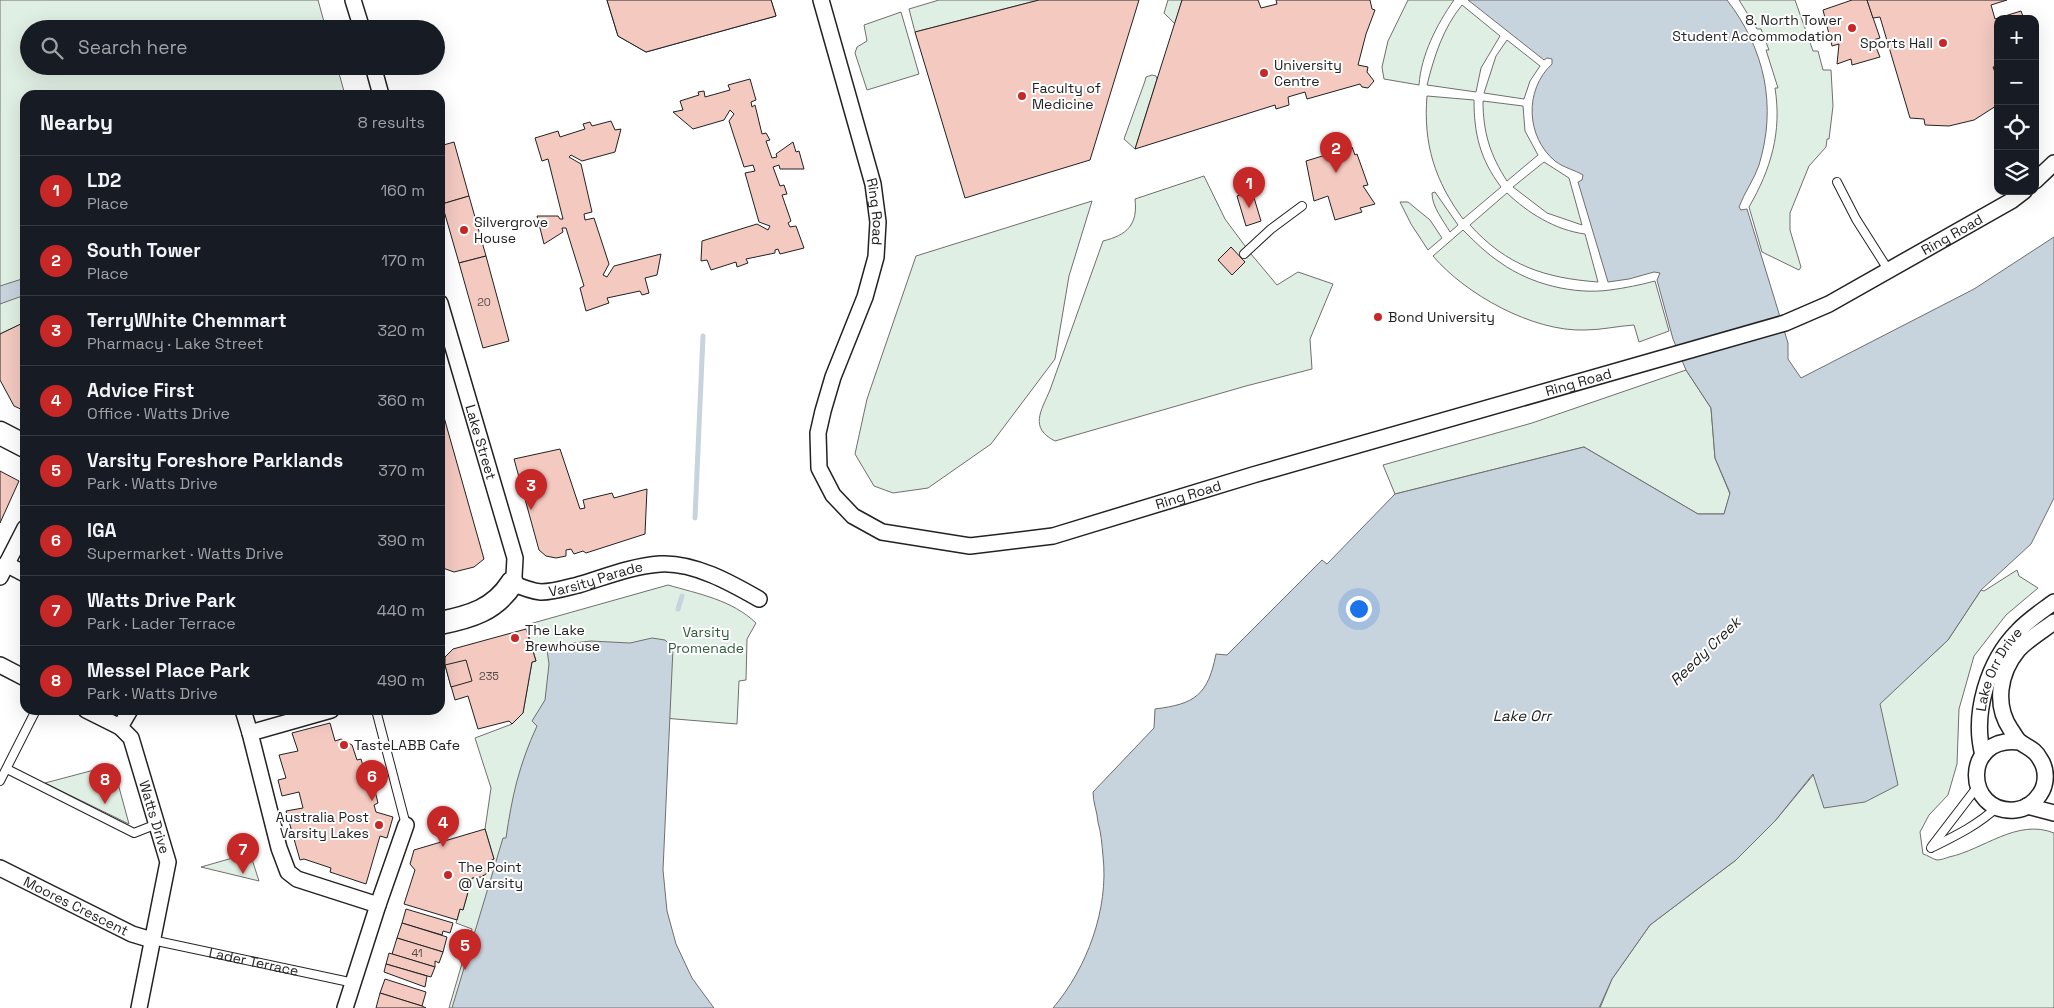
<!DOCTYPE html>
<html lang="en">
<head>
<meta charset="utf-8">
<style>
	body { margin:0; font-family:"Space Grotesk",sans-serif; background:#242831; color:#f1f3f6 }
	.controls { position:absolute; right:15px; top:15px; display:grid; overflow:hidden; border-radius:10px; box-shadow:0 5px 20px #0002 }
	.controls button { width:45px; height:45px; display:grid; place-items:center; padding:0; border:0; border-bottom:1px solid #363941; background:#171b24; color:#f1f3f6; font:25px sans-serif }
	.you { position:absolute; left:1358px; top:608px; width:18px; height:18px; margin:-12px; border:4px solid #fff; border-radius:50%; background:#1a73e8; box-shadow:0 0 0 8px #1a73e833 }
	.badge { display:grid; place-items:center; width:32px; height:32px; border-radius:50%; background:#c62828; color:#fff; font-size:16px; font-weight:700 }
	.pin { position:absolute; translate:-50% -41px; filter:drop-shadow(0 1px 2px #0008) }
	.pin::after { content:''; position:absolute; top:26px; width:18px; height:15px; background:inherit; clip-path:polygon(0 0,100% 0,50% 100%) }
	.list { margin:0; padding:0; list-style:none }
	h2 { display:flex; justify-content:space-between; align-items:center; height:65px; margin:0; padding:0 20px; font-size:21px }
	h2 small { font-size:16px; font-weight:400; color:#9ea1a6 }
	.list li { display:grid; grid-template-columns:32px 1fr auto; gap:15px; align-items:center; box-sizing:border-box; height:70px; padding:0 20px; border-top:1px solid #363941 }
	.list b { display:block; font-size:19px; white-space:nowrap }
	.list p { margin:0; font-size:16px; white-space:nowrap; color:#9ea1a6 }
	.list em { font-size:16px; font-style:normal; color:#9ea1a6 }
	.icon { flex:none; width:28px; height:28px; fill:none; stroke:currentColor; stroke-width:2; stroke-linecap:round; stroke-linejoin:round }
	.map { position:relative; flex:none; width:2054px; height:1008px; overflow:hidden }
	.search { position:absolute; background:#171b24; box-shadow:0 5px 20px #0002; left:20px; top:20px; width:425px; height:55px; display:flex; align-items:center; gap:12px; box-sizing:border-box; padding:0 18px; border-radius:28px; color:#9ea1a6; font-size:19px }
	.panel { position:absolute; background:#171b24; box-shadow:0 5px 20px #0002; left:20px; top:90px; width:425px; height:625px; border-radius:15px }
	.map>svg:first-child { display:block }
	.green { fill:#e0efe3; stroke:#6f6f6f }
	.water { fill:#c7d3dd; stroke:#6f6f6f }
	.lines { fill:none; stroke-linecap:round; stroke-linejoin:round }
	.stream { stroke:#c7d3dd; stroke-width:5 }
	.building { fill:#f3c9c0; stroke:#222 }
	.lane-casing { stroke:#222; stroke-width:10 }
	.street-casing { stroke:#222; stroke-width:18 }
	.secondary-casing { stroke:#222; stroke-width:25 }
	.lane { stroke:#fff; stroke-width:8 }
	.street { stroke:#fff; stroke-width:15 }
	.secondary { stroke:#fff; stroke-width:22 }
	.poi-dot { fill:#c62828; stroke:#fff; stroke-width:2 }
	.labels { text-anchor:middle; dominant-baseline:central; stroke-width:4; stroke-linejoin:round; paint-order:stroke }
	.number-label { font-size:11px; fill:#564c4a }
	.poi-label { font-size:14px; fill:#222; stroke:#fff; text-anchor:start }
	.street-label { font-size:14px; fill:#222; stroke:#fff }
	.park-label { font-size:14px; fill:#2f5e38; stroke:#fff }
	.water-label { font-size:15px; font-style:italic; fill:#222; stroke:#fff }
</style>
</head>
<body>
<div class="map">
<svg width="2054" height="1008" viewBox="0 0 2054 1008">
	<rect width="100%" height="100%" fill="#fff"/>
	<g class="green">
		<path d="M0 0H318L326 29H29V66H337L345 95H25V322L0 334Z"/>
		<path d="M939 0H1039L915 32 909 9Z"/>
		<path d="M1168 0H1182L1175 24 1164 13Z"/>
		<path d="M1408 0H1454C1437 24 1421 55 1419 85L1384 79 1382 67 1388 41Z"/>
		<path d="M1739 0H1795L1813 51H1818L1823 70H1831L1833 106 1829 139H1827L1826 147 1809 166 1790 213V230L1801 267 1799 270 1762 252 1749 207C1771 169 1782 132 1775 88H1778L1766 50H1769L1761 29H1757Z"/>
		<path d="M1462 5 1500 36 1481 68 1476 92 1427 85C1434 57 1443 28 1462 5Z"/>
		<path d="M901 12 919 74 867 90 855 53 857 47 867 41 864 25Z"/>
		<path d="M1507 40 1540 66 1530 81 1524 99 1484 93 1496 56Z"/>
		<path d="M1152 75 1156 76 1157 79 1135 149 1124 139 1145 81 1146 77Z"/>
		<path d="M1427 96 1474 100C1474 134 1480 159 1501 187L1463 219C1435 181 1423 144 1427 96Z"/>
		<path d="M1483 101 1523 106 1525 131 1538 155 1507 181C1490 155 1483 132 1483 101Z"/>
		<path d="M1544 162 1569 178 1582 225 1547 213 1513 187Z"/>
		<path d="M1204 176 1225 219 1251 254 1277 285 1298 272 1333 284 1310 339 1312 369 1246 386 1055 441C1029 428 1041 411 1050 390L1103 241C1127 235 1138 225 1135 199Z"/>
		<path d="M1435 192 1458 225 1450 232C1443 220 1432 207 1432 193Z"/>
		<path d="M1507 193C1528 213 1555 230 1585 234L1598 282C1545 278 1507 266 1470 225Z"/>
		<path d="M1092 201 1069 276 1055 359 991 444 928 488 893 493 874 486 855 454 867 399 916 256Z"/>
		<path d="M1400 202H1408L1430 220 1442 238 1428 250 1411 224Z"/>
		<path d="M1463 230C1475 242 1487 254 1501 263 1530 284 1574 295 1610 290 1625 288 1640 285 1655 281L1669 331 1639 342 1634 325C1618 326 1601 330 1585 330 1533 332 1465 294 1433 256Z"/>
		<path d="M1686 370 1711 408 1715 458 1730 494 1724 514H1698L1584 447 1395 494 1383 465 1532 423Z"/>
		<path d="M2017 570 2019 576 2038 588 2006 615 1974 656 1959 709 1957 764 1948 795 1929 815 1920 832 1923 854C1927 855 1933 859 1937 860 1941 860 1946 858 1949 857 1983 850 2017 818 2054 833V1008H1600L1612 979 1650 925 1736 860 1775 821 1814 774 1879 704 1948 640 1981 590 1984 591Z"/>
		<path d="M668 585C699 594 732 600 756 623L747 639 746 680 739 681 737 724 663 718 559 674 459 1008H449L472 929 456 923 460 909 463 910 472 878C483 877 492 873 490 861L494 859 485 829 491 788 475 738 512 724 523 713 532 662 536 661 526 625Z"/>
		<path d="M113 765 129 824 45 783Z"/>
		<path d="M250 853 259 881 201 867Z"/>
	</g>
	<g class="water">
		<path d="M1468 0H1727C1765 49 1777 106 1759 165 1754 180 1744 193 1739 207L1741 210 1747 209 1788 343V359L1801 378 1974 289 2054 237V498L2031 544 1981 590 1948 640 1880 704 1898 785 1865 802 1824 808 1813 774 1775 821 1736 860 1650 925 1612 979 1599 1008H1053C1087 968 1109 909 1103 856 1102 844 1101 833 1098 822 1097 811 1093 802 1093 792L1154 728 1155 709C1195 704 1208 695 1216 654L1227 655 1322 560 1327 564 1395 494 1584 447 1698 514H1724L1730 493 1715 458 1711 408 1686 370 1673 339 1657 280 1660 273 1654 272 1629 279 1608 282 1578 182 1582 180 1583 175C1575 170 1564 168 1555 161 1526 137 1524 90 1552 64V59L1547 58 1544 60Z"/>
		<path d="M25 278V295L0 304V286Z"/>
		<path d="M652 638 665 640 673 648 663 870 667 911 676 944 692 978 714 1008H452L503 838H506C512 796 519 765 537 726L532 721 545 700 549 664 547 650 573 643 591 641 630 643Z"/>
	</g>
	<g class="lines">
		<g class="stream">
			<path d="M695 518 703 336"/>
			<path d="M678 609 682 596"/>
		</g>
	</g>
	<g class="building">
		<path d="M607 0H672L677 6 699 0H771L776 16 646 52 618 36Z"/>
		<path d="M607 0H771L776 16 646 52 618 36Z"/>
		<path d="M1039 0H1139L1090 160 965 198 915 32Z"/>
		<path d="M1182 0H1258L1261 8 1277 4 1276 0H1370L1372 9 1375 10 1366 34 1358 65 1368 67 1367 72 1374 81 1368 88 1362 87 1360 84 1307 99 1305 92 1288 97 1289 105 1276 109 1275 105 1135 149Z"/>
		<path d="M1852 0H1867L1880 38 1873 40 1880 57 1852 65 1851 59 1837 64 1839 44 1832 46 1823 10Z"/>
		<path d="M1867 0H2007L1991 5 1995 19 2021 11 2024 19H1998V66L1993 67 1998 80 1996 106 1974 120 1949 126 1925 125 1924 119 1910 118 1880 17 1873 18Z"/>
		<path d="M750 79 756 100 751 102 752 107 755 105 762 134 766 133 770 140 766 141 772 158 777 157 776 154 793 142 796 152 799 151 804 169H780L779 165 773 167 780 186 784 185 787 194 782 195 791 221 788 223 790 227 796 226 804 248 780 254 778 249 775 250V253L746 259 748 263 737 267 736 262 711 270 707 260 701 261 702 241 757 224 768 230 770 226 759 222 745 173 755 171 753 165 744 167 729 121 734 114 730 110 724 120 693 129 673 112 683 110 680 101 699 95 698 92 704 91 705 97 730 90 728 85Z"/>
		<path d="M611 121 615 130 621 129 615 152 582 161 571 155 569 157 581 164 592 212 584 214 585 220 594 218 609 264 603 275 607 277 614 266 661 254 657 275 645 278 649 293 642 295 640 291 607 298 609 303 586 311 580 288 584 286 566 228H562L563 232 544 244 537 216H558L560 219H563L548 159 542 161 535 138 558 131 560 137 585 129 583 124 590 122 592 126Z"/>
		<path d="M454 142 469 196 442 204 440 196V146Z"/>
		<path d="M1352 147 1355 155 1357 154 1368 185 1363 186 1375 204 1360 208 1362 212 1335 220 1328 196 1314 201 1306 161Z"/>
		<path d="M1252 191 1261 221 1246 226 1237 196Z"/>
		<path d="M469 196 486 256 459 263 442 204Z"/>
		<path d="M1231 247 1245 262 1232 275 1218 260Z"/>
		<path d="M486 256 509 341 483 348 459 263Z"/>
		<path d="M25 322V411L14 406 0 380V334Z"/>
		<path d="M440 403 484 559 474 567 454 572 440 567Z"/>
		<path d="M560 449 580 509 585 508 583 500 612 493 614 498 647 489 645 534 586 553 583 551 574 554 571 549 566 550V556L556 558 546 556 539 550 514 459Z"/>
		<path d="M0 471 19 481 0 523Z"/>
		<path d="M526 629 536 661 532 662 523 713 512 724 509 721 478 729 468 696 455 700 445 665V657L453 649Z"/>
		<path d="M466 660 472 681 451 687 445 665Z"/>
		<path d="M330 723 335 741 341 739 352 745 357 760 361 759 366 776 371 775 378 803 374 805 376 812 393 817 387 838 380 836 366 884 330 872 331 868 304 859 300 860 286 811 303 808 299 792 282 796 278 780 286 778 279 755 298 751 292 733Z"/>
		<path d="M485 829 494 859 490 861V868L486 874 481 877 472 878 463 910 460 909 457 920 404 904 415 870 410 864 414 850Z"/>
		<path d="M406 909 453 923 450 933 443 931 442 935 402 923Z"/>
		<path d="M402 923 447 937 443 952 397 938Z"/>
		<path d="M397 938 443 952 439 963 435 961V967L392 954Z"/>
		<path d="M389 953 435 967 431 977 386 964Z"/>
		<path d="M386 964 427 976 425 987 384 972Z"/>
		<path d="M385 979 426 992 422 1006 380 993Z"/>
		<path d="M380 993 422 1006 426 1008H376Z"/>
	</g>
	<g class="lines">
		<g class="lane-casing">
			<g id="lane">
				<path d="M1837 182 1856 219 1889 271"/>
				<path d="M1244 254 1271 229 1302 206"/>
				<path d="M376 710 406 825"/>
				<path d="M7 769 134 833 157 824"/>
				<path d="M0 781 36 710"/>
				<path d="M1932 846 1978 786"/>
				<path d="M1931 848C1955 836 1978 825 1997 807"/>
				<path id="s1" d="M152 940 354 983"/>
			</g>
		</g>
		<g class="street-casing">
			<g id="street">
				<path d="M353 0 362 29"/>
				<path id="s2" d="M821 0 873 184 878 222 876 257 865 297 833 377 823 411 818 433 819 468 833 495 853 516 882 532 970 546 1053 536 1253 475 1785 323 1829 304 2011 201 2024 191"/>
				<path d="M373 66 381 95"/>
				<path d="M2035 181 2054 163"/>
				<path id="s3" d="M440 303 515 558 514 576 512 583C521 587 531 591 541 592 553 592 566 588 578 585 605 577 632 566 660 564 694 562 731 583 759 599"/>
				<path d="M6 564 25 574"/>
				<path d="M0 577 25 528"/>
				<path d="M0 665 25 678"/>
				<path id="s4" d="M86 710 120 727 131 738 168 862 139 1008"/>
				<path d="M243 710 250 733"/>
				<path d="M331 710 250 733 279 848 288 872 297 879 378 905"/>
				<path d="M120 727 130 710"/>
				<path d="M2019 742C1962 735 1964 814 2015 810 2025 809 2034 803 2040 794 2047 784 2047 769 2040 759 2035 749 2028 748 2020 742 2017 740 2014 734 2011 730 1994 705 1999 673 2018 650 2028 639 2042 631 2054 622"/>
				<path id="s5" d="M1983 755C1972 714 1988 661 2018 631 2028 620 2042 611 2054 602"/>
				<path d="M2027 806 2054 813"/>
				<path id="s6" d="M0 868 132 934 152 940"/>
				<path d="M345 1008 378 905 406 825"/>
			</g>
		</g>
		<g class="secondary-casing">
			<g id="secondary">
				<path d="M0 433 25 446"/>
				<path d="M440 623C470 617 495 610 512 583"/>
			</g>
		</g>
		<use href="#lane" class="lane"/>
		<use href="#street" class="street"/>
		<use href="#secondary" class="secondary"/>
	</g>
	<g class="poi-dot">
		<circle cx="1852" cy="28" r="5"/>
		<circle cx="1943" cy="43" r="5"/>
		<circle cx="1264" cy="73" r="5"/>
		<circle cx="1022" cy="96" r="5"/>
		<circle cx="464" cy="230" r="5"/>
		<circle cx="1378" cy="317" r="5"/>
		<circle cx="515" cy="638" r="5"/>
		<circle cx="344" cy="745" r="5"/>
		<circle cx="379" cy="825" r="5"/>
		<circle cx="448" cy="875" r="5"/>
	</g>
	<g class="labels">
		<g class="number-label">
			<text x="484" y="302">20</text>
			<text x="489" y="676">235</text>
			<text x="417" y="953">41</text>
		</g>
		<g class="poi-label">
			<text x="1842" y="20" text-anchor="end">8. North Tower<tspan x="1842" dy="16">Student Accommodation</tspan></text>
			<text x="1933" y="43" text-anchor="end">Sports Hall</text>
			<text x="1274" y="65">University<tspan x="1274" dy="16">Centre</tspan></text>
			<text x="1032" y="88">Faculty of<tspan x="1032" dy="16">Medicine</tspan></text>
			<text x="474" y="222">Silvergrove<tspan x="474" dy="16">House</tspan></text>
			<text x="1388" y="317">Bond University</text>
			<text x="525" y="630">The Lake<tspan x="525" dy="16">Brewhouse</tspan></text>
			<text x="354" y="745">TasteLABB Cafe</text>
			<text x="369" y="817" text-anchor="end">Australia Post<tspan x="369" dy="16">Varsity Lakes</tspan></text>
			<text x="458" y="867">The Point<tspan x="458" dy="16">@ Varsity</tspan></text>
		</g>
		<g class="street-label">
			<text stroke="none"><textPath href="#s2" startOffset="219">Ring Road</textPath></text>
			<text stroke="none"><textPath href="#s2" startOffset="1702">Ring Road</textPath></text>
			<text stroke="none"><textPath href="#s2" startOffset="1298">Ring Road</textPath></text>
			<text stroke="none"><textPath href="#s3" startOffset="145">Lake Street</textPath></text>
			<text stroke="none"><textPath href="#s2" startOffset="892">Ring Road</textPath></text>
			<text stroke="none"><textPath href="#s3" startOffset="378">Varsity Parade</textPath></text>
			<text stroke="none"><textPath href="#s5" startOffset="90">Lake Orr Drive</textPath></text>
			<text stroke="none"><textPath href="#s4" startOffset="136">Watts Drive</textPath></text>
			<text stroke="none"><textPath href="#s6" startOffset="85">Moores Crescent</textPath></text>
			<text stroke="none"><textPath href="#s1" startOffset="104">Lader Terrace</textPath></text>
		</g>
		<g class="park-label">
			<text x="706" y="632">Varsity<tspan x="706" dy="16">Promenade</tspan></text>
		</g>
		<g class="water-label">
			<text transform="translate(1705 651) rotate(-44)">Reedy Creek</text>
			<text x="1522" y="715">Lake Orr</text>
		</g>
	</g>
</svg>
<div class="controls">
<button>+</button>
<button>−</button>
<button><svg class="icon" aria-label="locate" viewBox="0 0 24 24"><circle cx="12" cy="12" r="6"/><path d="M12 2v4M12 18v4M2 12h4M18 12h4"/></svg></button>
<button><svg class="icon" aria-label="layers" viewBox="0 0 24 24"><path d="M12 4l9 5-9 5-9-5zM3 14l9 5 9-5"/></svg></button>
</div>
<div class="you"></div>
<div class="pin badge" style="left:1249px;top:208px">1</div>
<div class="pin badge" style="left:1336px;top:173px">2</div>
<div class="pin badge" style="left:531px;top:510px">3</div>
<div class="pin badge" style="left:443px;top:847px">4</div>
<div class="pin badge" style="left:465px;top:970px">5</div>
<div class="pin badge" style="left:372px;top:801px">6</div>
<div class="pin badge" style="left:243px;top:874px">7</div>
<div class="pin badge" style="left:105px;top:804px">8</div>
<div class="search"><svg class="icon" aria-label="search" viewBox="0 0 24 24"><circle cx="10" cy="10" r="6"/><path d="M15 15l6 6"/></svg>Search here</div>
<section class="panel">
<h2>Nearby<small>8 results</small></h2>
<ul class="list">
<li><span class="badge">1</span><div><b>LD2</b><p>Place</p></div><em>160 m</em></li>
<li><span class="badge">2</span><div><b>South Tower</b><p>Place</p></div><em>170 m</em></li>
<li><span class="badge">3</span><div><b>TerryWhite Chemmart</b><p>Pharmacy · Lake Street</p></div><em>320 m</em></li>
<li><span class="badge">4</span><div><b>Advice First</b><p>Office · Watts Drive</p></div><em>360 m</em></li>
<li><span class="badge">5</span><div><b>Varsity Foreshore Parklands</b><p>Park · Watts Drive</p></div><em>370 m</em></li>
<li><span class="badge">6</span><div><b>IGA</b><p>Supermarket · Watts Drive</p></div><em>390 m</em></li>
<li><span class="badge">7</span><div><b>Watts Drive Park</b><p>Park · Lader Terrace</p></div><em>440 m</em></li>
<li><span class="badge">8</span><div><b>Messel Place Park</b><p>Park · Watts Drive</p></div><em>490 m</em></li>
</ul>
</section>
</div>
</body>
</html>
